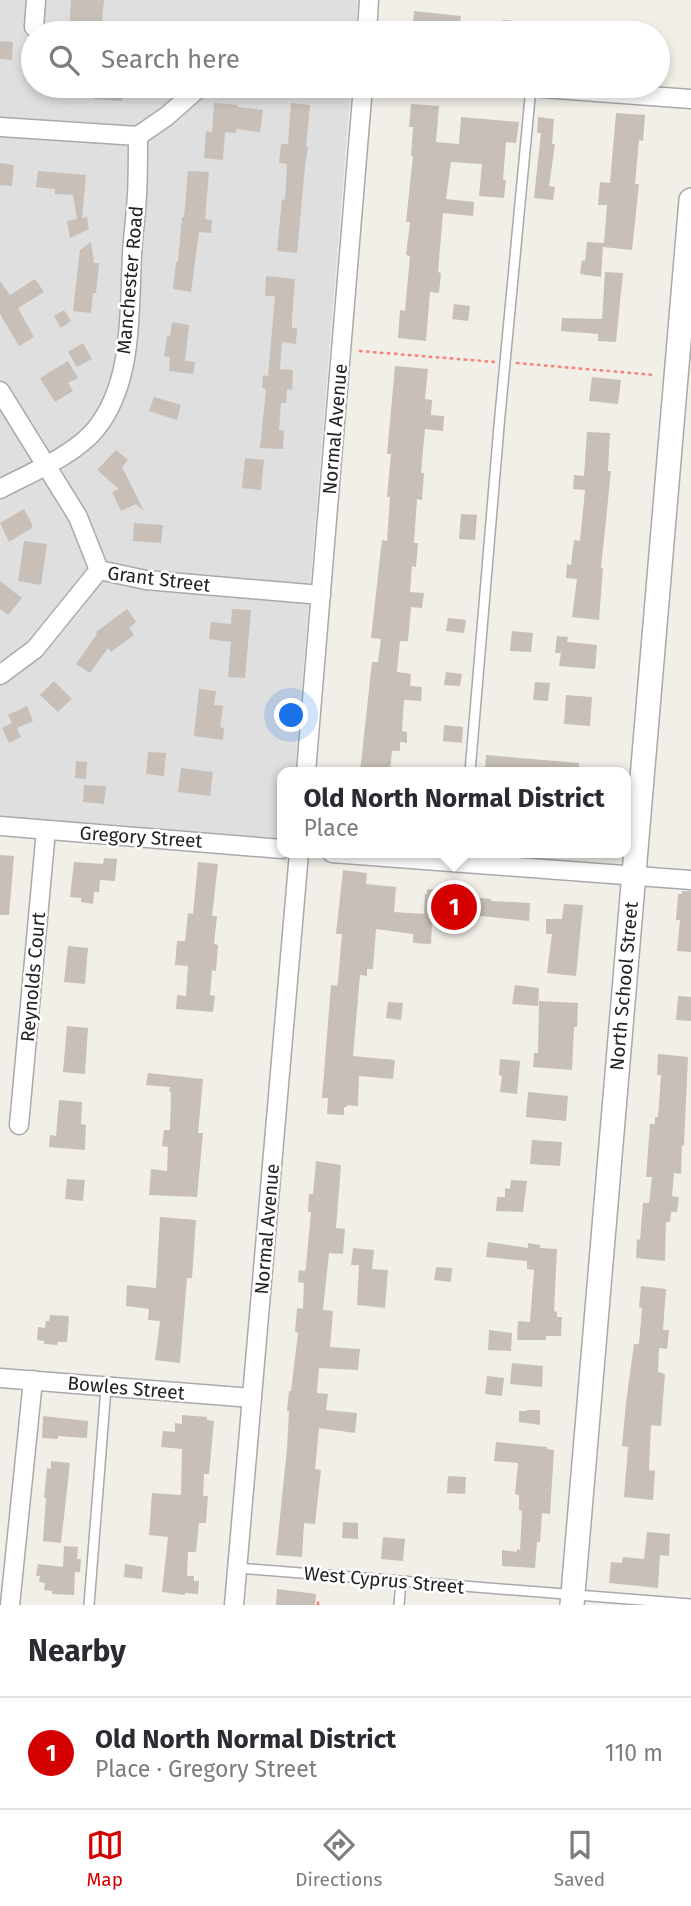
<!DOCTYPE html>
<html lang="en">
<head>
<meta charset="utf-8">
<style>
	body { margin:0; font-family:"Fira Sans",sans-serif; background:#f7f7f7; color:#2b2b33 }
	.you { position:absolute; left:292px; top:716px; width:24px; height:24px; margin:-18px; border:5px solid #fff; border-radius:50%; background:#1a73e8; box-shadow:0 0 0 10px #1a73e833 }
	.badge { display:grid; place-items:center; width:46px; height:46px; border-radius:50%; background:#d40000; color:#fff; font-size:23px; font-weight:700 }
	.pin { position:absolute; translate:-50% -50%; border:4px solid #fff; box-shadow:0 2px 7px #0006 }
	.popup { position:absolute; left:277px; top:767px; width:354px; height:91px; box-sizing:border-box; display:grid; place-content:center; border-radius:14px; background:#fff; filter:drop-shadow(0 2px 5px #0005); font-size:23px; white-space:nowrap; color:#7c7c81 }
	.popup b { font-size:26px; color:#2b2b33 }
	.popup::after { content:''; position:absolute; left:50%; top:100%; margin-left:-14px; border:14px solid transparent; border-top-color:#fff }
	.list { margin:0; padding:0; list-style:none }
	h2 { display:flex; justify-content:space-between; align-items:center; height:91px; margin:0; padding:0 28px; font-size:30px }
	h2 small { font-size:23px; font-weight:400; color:#7c7c81 }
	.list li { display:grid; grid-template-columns:46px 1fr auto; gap:21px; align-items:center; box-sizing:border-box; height:112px; padding:0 28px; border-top:2px solid #e1e1e2 }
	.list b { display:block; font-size:26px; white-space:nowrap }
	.list p { margin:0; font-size:23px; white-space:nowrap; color:#7c7c81 }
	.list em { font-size:23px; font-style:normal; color:#7c7c81 }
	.icon { flex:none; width:38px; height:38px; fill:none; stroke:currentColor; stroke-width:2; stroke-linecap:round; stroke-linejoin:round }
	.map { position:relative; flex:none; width:691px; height:1605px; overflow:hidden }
	.search { position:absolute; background:#fff; box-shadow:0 4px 10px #0003; left:21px; right:21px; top:21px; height:77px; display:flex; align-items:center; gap:18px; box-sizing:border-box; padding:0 24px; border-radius:38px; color:#7c7c81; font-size:26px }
	.sheet { height:203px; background:#fff }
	nav { display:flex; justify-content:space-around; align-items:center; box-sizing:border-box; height:98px; border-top:2px solid #e1e1e2; background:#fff; font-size:19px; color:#7c7c81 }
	nav a { display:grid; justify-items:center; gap:4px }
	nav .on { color:#d40000 }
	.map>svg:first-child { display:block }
	.residential { fill:#e0dfdf }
	.building { fill:#c7bfb8 }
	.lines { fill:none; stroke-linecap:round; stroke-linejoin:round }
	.service-casing { stroke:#a9a9a9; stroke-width:12 }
	.minor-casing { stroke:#a9a9a9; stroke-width:21 }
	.tertiary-casing { stroke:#a9a9a9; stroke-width:26 }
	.path { stroke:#fa8072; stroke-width:2.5; stroke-dasharray:3.5 3.5; stroke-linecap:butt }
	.service { stroke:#fff; stroke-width:9 }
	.minor { stroke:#fff; stroke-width:18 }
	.tertiary { stroke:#fff; stroke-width:23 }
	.labels { text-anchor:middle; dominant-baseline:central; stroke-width:5; stroke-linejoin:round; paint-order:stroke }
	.street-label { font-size:19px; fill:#222; stroke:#fff }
</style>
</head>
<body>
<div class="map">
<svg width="691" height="1605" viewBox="0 0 691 1605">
	<rect width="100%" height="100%" fill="#f2efe9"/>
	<path class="residential" d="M0 0H358L356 33H33V86H351L295 772H282V842L0 818Z"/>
	<g class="building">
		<path d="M71 0H104L101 33H69Z"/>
		<path d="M414 11 461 16 460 21 503 24V20L553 24V33H438V31L431 30V25L413 23Z"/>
		<path d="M0 41 13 42 12 60 0 59Z"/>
		<path d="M95 86H124L122 101 94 99Z"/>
		<path d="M214 103 238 105V107L263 110 260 132 236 129V133L225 132 223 160 204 158 206 131 212 132Z"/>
		<path d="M291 103 310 105 306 147H308L305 166 297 253 277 251 282 199 285 200 287 164 279 163 281 144H288Z"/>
		<path d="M411 104 439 106 436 142 459 144 461 117 519 122 516 143 506 142 503 180H506L504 198 479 196 482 164 451 162 446 199 474 202 473 216 443 213 438 272 441 273 439 293 430 292 426 341 398 338 400 310 405 311 410 256 406 255 410 222H406L413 156H411L413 127H409Z"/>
		<path d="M616 113 645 115 643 141 639 140 635 184H639L632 250 603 247 601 277 580 274 582 260 585 261 587 242 604 243 607 205H598L600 182 610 183Z"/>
		<path d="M538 117 554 119 552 144H555L549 186 555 187 553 200 534 198 541 133H537Z"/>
		<path d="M0 163 14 165 12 186 0 185Z"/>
		<path d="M38 171 86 175 82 218 87 217 89 229 70 238 67 221 77 219 73 195 55 194V189L36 187Z"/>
		<path d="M188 171 209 172 205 219 212 220 211 233 199 232 191 292 173 289 176 262H178L182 217H184Z"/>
		<path d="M91 242 94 263H99L96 293H93L91 313 73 311 80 250Z"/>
		<path d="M605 272 623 273 616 342 598 341V334L561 331 562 318 602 319Z"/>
		<path d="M266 276 295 279 292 317V328H297L296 344 282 342 280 369 293 370 292 390 287 389 286 403H281L279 430 284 431 283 449 260 448 266 389 262 388 263 375 268 376 275 296H265Z"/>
		<path d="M35 279 44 292 18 308 34 337 19 346 0 314V281L10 295Z"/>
		<path d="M454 304 470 306 468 321 452 319Z"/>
		<path d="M64 310 71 321 61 328 54 316Z"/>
		<path d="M172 322 189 325 185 361 195 362 193 374 169 371 170 357 164 356 167 336H170Z"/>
		<path d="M83 343 92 359 77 367 68 352Z"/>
		<path d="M68 361 78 378 68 383 73 391 55 402 40 378Z"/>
		<path d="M395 366 428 369 425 399 432 400 431 415 444 416 443 431 425 429 421 473H424L422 500 417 499 414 543H418L416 567 412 566 410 592 424 593 422 608 411 607 408 641H400L397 672 411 674 410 686 422 687 421 701 404 700 402 731 407 732V743L400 742V751H392L390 772H360L372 662H378L381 639 371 638 382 540 387 541 390 497H387L391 454H387Z"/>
		<path d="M592 377 621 380 618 404 589 401Z"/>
		<path d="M154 397 181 405 177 420 149 411Z"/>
		<path d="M587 432 610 433 608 471H611L601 568H603L599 620 572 617 577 579 566 578 567 564 571 565 574 540 580 541 585 490 573 489 574 475 584 476Z"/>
		<path d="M116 450 128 460 122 467 144 511 136 504 121 511 112 492 119 489 97 470Z"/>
		<path d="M245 458 264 460 261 490 242 488Z"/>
		<path d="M24 509 32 524V528L9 542 0 523Z"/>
		<path d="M461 514 477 515 475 540 459 539Z"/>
		<path d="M134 523 163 525 161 543 133 541Z"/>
		<path d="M24 541 47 544 41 585 18 581Z"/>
		<path d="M0 581 22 598 8 615 0 609Z"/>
		<path d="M127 609 136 622 129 628 134 635 111 652 108 648 90 673 76 664 97 634 96 632Z"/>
		<path d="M232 609 251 610 245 678 228 677 231 642 209 639 211 622 231 624Z"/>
		<path d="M448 618 466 620 464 633 446 631Z"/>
		<path d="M512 631 533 633 531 652 510 651Z"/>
		<path d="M557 636 568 637 567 642 597 645 595 669 559 666 561 653H555Z"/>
		<path d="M446 672 462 674 460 686 444 685Z"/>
		<path d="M54 681 72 699 58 712 40 695Z"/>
		<path d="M535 682 550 683 548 701 533 700Z"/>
		<path d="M199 689 216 691 214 705 223 706 220 727 224 728 223 740 194 736Z"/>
		<path d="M566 695 592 697 590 726 564 724Z"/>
		<path d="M27 706 33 721 17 728 21 737 9 743 2 728 12 723 8 715Z"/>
		<path d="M444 725 463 727 462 743 443 741Z"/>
		<path d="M148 752 166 753 164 776 146 774Z"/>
		<path d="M486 755 579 763V772H485Z"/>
		<path d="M76 761 87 762 86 779 75 778Z"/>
		<path d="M181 768 213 772 210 796 178 792Z"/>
		<path d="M84 785 106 786 104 804 83 802Z"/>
		<path d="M0 855 14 856 9 915H0Z"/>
		<path d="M104 858 117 859 115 881 100 880 99 892H94L93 904 81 902V898L70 897 74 862 103 864Z"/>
		<path d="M198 862 218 864 212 916H217L214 944 218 945 216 971 212 970 210 995 215 996 213 1012 176 1009 177 995 186 996 188 966 175 965 177 941H185L188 913 193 914Z"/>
		<path d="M343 870 367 873 366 884 396 887 394 912 424 914 425 894H427V889L445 890 444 904 451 905 449 921H432L431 944 413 943V934L376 929 373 969H367V976L360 975 353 1056 395 1060 393 1079 359 1076 358 1106 347 1105V1107H344V1115L327 1114 328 1098H322L331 985 337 986 338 981 342 934H336Z"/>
		<path d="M682 891H691V952L677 951 680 920H676L678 894H682Z"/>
		<path d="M473 897 491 899V901L530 903 529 921 471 915Z"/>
		<path d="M564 904 583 905 576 976 547 973 552 934H546V919H562Z"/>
		<path d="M68 946 88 948 85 984 64 982Z"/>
		<path d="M515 985 539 988 538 1006 512 1004Z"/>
		<path d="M678 996 691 997V1021L676 1020Z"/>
		<path d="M539 1001 578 1003 577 1027H574L572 1070 533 1067 534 1053H538Z"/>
		<path d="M388 1002 403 1003 401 1020 386 1018Z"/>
		<path d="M67 1026 88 1028 85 1074 63 1072Z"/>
		<path d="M658 1054 688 1057 684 1146 682 1145 681 1174 674 1173 672 1196 679 1197 677 1212H671L670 1222H666L665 1261 636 1258 637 1239 640 1240 643 1203H649L652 1177H646L650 1124H655V1117H658L661 1075H657Z"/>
		<path d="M500 1059 520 1061 517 1094 500 1092 502 1076 499 1075Z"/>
		<path d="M148 1073 203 1079 198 1133H203L197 1197 149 1195 151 1169 167 1171 168 1147 162 1146 164 1130H170L171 1092H169L170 1087 146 1085Z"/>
		<path d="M528 1092 568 1096 566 1121 526 1117Z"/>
		<path d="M59 1100 82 1102 81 1124 86 1125 85 1150 49 1147 50 1135 56 1136Z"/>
		<path d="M532 1140 562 1142 560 1166 530 1164Z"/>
		<path d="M316 1161 341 1165 336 1228 345 1229 343 1254 329 1253 323 1310 333 1311 330 1347 360 1349 358 1370 319 1368 317 1393 328 1394 326 1410 357 1413 355 1433 319 1428 315 1469 321 1470 315 1524 304 1523 302 1557 276 1555 287 1449 289 1411H287L289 1391H291L298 1333 295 1332 297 1308 303 1309 304 1283 298 1282 299 1270 305 1271 306 1266 311 1212H308L309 1194H313Z"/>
		<path d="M67 1179 85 1180 83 1201 65 1199Z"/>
		<path d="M511 1180 527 1181 523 1212 496 1211 497 1197H505V1188L510 1189Z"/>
		<path d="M160 1217 196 1220 192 1278H187L180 1363 155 1360 160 1321 148 1320 149 1309 126 1306 127 1285 156 1288Z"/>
		<path d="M488 1242 528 1248V1243L540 1245V1248L557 1249 554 1311 557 1312V1317H562L561 1336H546V1340H517L518 1321 530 1322 534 1270 527 1269V1261L486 1257Z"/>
		<path d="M353 1248 374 1250 372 1269 388 1270 385 1308 357 1305 359 1265H351Z"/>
		<path d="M436 1267 452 1268 451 1282 434 1280Z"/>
		<path d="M641 1286 666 1289 663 1330H669L667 1349 659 1348 658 1372 665 1374 661 1426 651 1425 649 1470 655 1471 653 1500 624 1497 628 1447 622 1446 626 1403 634 1344H639L642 1308 639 1307Z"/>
		<path d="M50 1315 69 1316 67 1342H58L57 1345 44 1344V1341L37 1340 38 1327 45 1328 46 1321H49Z"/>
		<path d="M489 1330 512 1333 511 1351 488 1350Z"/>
		<path d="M512 1363 543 1366 542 1387 510 1384Z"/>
		<path d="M487 1376 504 1378 502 1396 485 1394Z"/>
		<path d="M527 1410H540V1425L519 1422V1411H526Z"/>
		<path d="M182 1415 207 1417V1420L214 1421 209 1474H204L203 1496H208L206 1523H199L196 1552H188L187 1576H194V1581H199L198 1594 185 1593V1595L162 1592 168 1537 149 1535 152 1493 181 1495 182 1449 161 1447 163 1431 175 1432V1423L182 1424Z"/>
		<path d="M43 1416 88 1421 87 1438 58 1436V1439L42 1438Z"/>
		<path d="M496 1442 547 1447V1449L554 1450 550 1514 542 1513 540 1542H537L535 1568 502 1566V1550L517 1552V1549L520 1550 522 1511 519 1510V1495L515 1494 518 1463 494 1461Z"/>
		<path d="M51 1461 70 1463 61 1543 43 1541 46 1498H44L47 1468 51 1469Z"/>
		<path d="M448 1476 466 1477 465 1494 447 1493Z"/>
		<path d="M343 1522 358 1523V1539L342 1538Z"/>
		<path d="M647 1532 670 1534 669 1556 660 1555 658 1588 609 1583 611 1562 622 1563 623 1557 644 1559Z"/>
		<path d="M383 1537 405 1539 403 1561 381 1559Z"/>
		<path d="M64 1546 78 1547 77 1559H81L80 1572H75L74 1595 52 1594V1591L44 1590 45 1583 39 1582 40 1576H36L38 1564 63 1567Z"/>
		<path d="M125 1564 143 1567 142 1579 124 1577Z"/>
		<path d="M277 1589 316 1594 315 1605H276Z"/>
	</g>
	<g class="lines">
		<g class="service-casing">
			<g id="service">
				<path d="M470 772 499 426 531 87"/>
				<path d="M237 1568 691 1604"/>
				<path d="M89 1605 106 1388"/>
				<path d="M399 1605 401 1581"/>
			</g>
		</g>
		<g class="minor-casing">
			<g id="minor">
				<path d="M34 27 36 0"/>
				<path d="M367 33 369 0"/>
				<path d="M516 86 691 99"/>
				<path d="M0 127 138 136 167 116 201 86"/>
				<path d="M0 391 78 517 99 570"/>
				<path d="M0 489C30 473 73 456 95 430 134 383 129 311 132 254 133 235 136 215 137 195 138 176 138 156 138 136"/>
				<path d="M0 675 35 649 99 570 146 580 321 595"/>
				<path d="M306 772 363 86"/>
				<path d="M0 826 282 849"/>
				<path d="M332 853 691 880"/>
				<path d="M19 1125 46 830"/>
				<path d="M0 1378 252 1398"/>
				<path d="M10 1605 33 1380"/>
				<path d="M234 1605 299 853"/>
			</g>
		</g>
		<g class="tertiary-casing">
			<path id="tertiary" d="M572 1605 691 200"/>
		</g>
		<g class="path">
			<path d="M359 351 495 362"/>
			<path d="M516 363 655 375"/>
			<path d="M318 1605V1601"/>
		</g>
		<use href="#service" class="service"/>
		<use href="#minor" class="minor"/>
		<use href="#tertiary" class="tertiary"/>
	</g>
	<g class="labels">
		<g class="street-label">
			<text transform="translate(130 280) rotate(-85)">Manchester Road</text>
			<text transform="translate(335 429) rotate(-85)">Normal Avenue</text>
			<text transform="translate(159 579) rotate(7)">Grant Street</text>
			<text transform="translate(141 837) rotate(4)">Gregory Street</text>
			<text transform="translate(33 977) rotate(-85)">Reynolds Court</text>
			<text transform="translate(624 986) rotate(-85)">North School Street</text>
			<text transform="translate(267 1229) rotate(-85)">Normal Avenue</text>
			<text transform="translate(126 1388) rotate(5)">Bowles Street</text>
			<text transform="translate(384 1580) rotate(5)">West Cyprus Street</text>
		</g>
	</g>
</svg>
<div class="you"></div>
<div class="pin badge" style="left:454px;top:907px">1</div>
<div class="popup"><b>Old North Normal District</b>Place</div>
<div class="search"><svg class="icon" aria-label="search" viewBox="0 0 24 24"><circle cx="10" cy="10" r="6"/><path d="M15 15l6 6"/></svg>Search here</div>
</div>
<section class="sheet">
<h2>Nearby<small></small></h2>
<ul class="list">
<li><span class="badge">1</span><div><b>Old North Normal District</b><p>Place · Gregory Street</p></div><em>110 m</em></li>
</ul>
</section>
<nav>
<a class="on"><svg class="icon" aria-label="map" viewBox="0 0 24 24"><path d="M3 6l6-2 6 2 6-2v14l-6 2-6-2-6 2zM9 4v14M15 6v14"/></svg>Map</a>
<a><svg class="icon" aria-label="directions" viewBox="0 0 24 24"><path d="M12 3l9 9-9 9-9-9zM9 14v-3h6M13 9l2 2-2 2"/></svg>Directions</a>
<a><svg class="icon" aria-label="saved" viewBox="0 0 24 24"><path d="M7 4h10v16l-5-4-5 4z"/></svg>Saved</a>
</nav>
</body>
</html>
